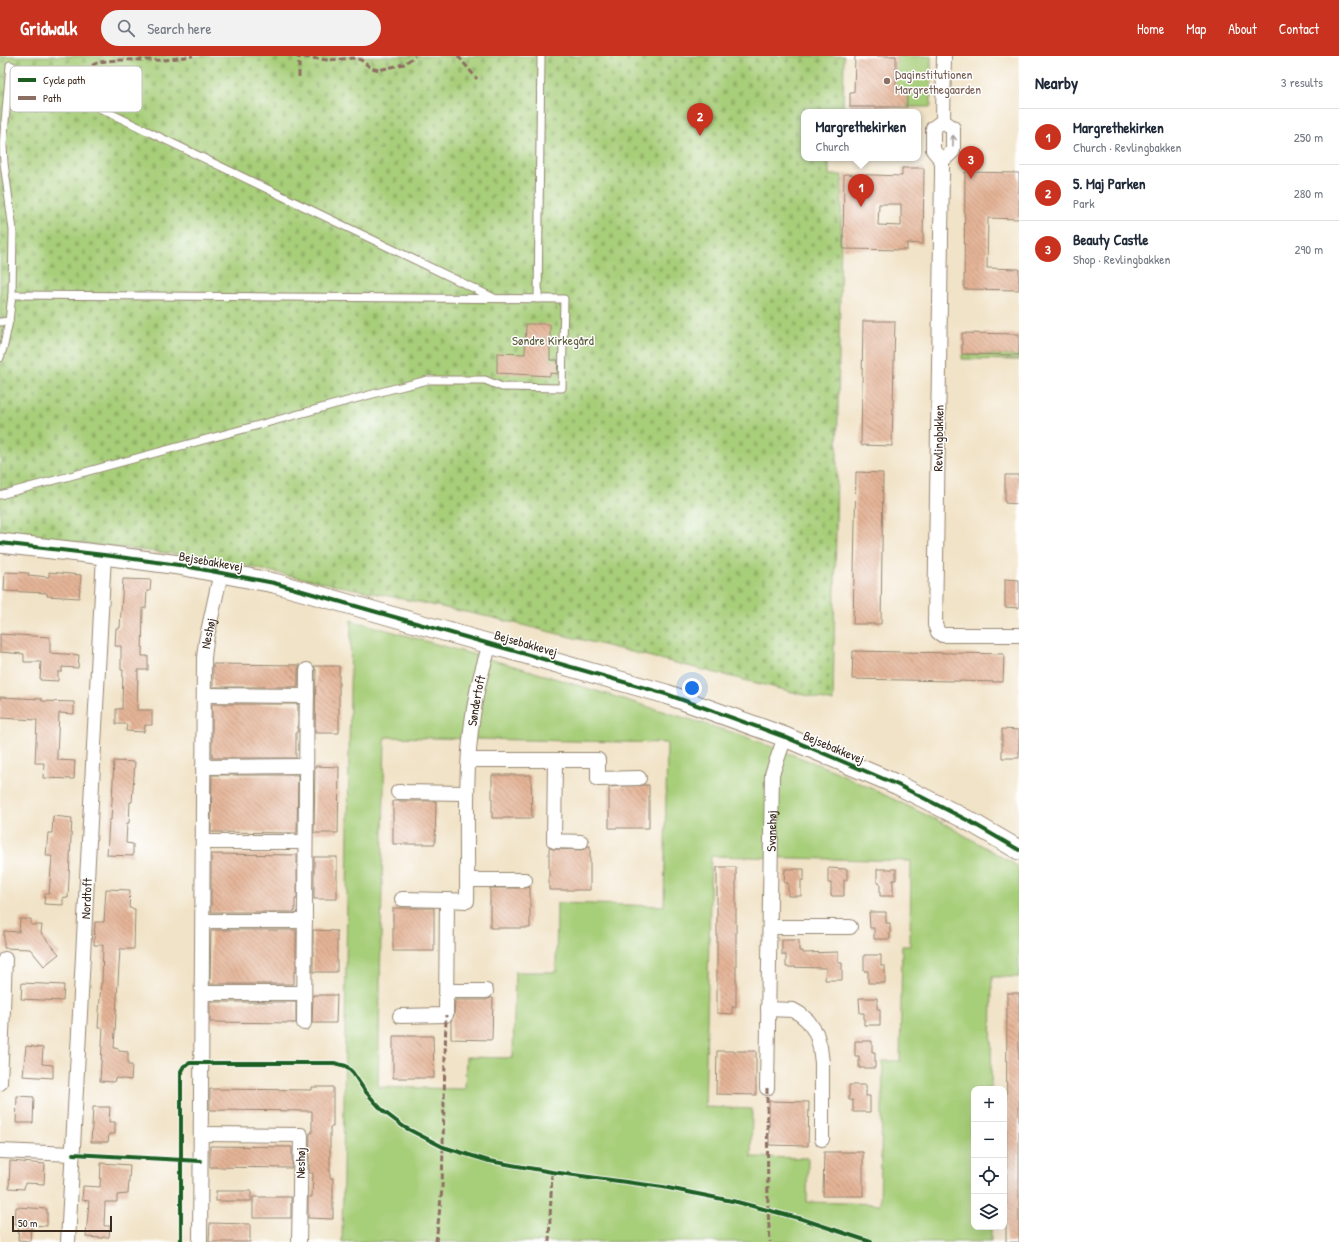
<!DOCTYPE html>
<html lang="en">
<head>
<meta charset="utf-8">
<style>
	body { margin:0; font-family:"Patrick Hand",sans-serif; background:#f2f2f3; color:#1f2937 }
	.controls { position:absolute; right:12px; bottom:12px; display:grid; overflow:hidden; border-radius:8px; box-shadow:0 4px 16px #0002 }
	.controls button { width:36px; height:36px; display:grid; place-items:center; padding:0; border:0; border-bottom:1px solid #e0e1e3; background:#fff; color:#1f2937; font:20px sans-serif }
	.scale { position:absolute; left:12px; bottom:10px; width:100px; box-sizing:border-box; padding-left:4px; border:2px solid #3b2a1e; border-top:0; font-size:11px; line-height:14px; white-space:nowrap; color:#3b2a1e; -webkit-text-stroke:3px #fff; paint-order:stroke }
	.you { position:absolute; left:692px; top:632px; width:14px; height:14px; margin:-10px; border:3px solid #fff; border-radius:50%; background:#1a73e8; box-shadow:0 0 0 6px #1a73e833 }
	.badge { display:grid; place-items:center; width:26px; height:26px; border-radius:50%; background:#c8321e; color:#fff; font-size:13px; font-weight:700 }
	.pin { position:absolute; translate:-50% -33px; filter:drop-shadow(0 1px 2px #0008) }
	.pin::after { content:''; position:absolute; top:21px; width:14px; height:12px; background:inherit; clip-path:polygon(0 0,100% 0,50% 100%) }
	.popup { position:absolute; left:801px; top:53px; width:120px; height:52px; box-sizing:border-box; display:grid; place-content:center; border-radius:8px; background:#fff; filter:drop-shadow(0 1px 3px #0005); font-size:13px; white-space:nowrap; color:#747a83 }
	.popup b { font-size:15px; color:#1f2937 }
	.popup::after { content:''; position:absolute; left:50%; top:100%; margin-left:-8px; border:8px solid transparent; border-top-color:#fff }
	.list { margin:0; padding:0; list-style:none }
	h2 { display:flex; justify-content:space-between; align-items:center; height:52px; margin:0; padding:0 16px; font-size:17px }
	h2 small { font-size:13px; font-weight:400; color:#747a83 }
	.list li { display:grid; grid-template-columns:26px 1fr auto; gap:12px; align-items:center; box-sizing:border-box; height:56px; padding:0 16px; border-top:1px solid #e0e1e3 }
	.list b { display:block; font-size:15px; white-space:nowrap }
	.list p { margin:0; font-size:13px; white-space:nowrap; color:#747a83 }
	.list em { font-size:13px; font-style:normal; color:#747a83 }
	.icon { flex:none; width:22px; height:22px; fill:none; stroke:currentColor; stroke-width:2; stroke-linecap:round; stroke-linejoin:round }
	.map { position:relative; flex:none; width:1019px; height:1186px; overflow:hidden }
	header { display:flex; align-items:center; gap:24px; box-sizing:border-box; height:56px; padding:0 20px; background:#c8321e; color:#fff }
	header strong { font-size:19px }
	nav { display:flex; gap:22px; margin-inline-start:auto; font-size:14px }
	.search { width:280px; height:36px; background:#f2f2f3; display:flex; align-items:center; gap:10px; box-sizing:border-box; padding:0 14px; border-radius:22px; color:#747a83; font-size:15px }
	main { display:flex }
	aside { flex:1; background:#fff }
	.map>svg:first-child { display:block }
	.green { fill:#a7ce79; stroke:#717c4c; fill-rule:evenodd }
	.cemetery { fill:url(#cemetery-stones); stroke:#717c4c }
	.garden { fill:url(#garden-furrows); stroke:#717c4c }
	.building { fill:url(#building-back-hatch); fill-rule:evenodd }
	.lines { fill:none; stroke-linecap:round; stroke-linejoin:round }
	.lane-casing { stroke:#968672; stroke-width:9 }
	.street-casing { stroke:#968672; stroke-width:16 }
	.secondary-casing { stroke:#968672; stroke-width:21 }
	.lane { stroke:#fff; stroke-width:7 }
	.street { stroke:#fff; stroke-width:14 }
	.secondary { stroke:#fff; stroke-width:19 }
	.quiet { stroke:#8d6e63; stroke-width:3; stroke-dasharray:6 3; stroke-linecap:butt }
	.cycleway-casing { stroke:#fff; stroke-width:6 }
	.cycleway { stroke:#1b5e20; stroke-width:4 }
	.oneway { stroke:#a79f9a }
	.education-dot { fill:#8d6e63; stroke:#fff; stroke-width:1.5 }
	.labels { text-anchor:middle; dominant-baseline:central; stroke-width:3; stroke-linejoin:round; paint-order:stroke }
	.education-label { font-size:13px; fill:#785e54; stroke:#fff; text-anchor:start }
	.park-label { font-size:13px; fill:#5b5b39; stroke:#fff }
	.street-label { font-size:13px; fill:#3b2a1e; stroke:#fff }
	.key { fill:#fff; stroke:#c4bfbc; stroke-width:1 }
	.key-label { font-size:11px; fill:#3b2a1e }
</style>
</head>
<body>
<header>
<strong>Gridwalk</strong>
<div class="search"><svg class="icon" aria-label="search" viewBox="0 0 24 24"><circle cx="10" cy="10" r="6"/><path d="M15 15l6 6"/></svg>Search here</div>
<nav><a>Home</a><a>Map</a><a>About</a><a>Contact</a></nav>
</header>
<main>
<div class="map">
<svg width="1019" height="1186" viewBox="0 0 1019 1186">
	<defs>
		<pattern id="cemetery-stones" width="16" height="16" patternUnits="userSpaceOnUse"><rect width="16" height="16" fill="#a7ce79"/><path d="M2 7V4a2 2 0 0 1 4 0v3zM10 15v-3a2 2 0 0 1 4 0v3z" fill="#91b168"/></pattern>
		<pattern id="garden-furrows" width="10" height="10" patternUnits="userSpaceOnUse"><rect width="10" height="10" fill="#a7ce79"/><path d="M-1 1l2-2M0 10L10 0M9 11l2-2" fill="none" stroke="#91b168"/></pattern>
		<pattern id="building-back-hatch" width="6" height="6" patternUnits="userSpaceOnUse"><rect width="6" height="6" fill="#e4b496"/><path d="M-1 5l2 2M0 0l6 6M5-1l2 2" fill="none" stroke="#ba937a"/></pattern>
	</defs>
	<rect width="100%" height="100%" fill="#fff"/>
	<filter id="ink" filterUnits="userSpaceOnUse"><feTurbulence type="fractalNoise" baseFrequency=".025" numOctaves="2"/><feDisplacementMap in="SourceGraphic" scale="8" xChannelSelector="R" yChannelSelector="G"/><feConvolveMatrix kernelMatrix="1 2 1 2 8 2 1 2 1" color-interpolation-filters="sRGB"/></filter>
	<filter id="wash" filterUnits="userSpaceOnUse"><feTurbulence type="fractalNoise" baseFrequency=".012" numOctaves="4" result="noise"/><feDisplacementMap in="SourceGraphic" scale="16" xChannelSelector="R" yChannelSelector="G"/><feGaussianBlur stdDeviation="0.9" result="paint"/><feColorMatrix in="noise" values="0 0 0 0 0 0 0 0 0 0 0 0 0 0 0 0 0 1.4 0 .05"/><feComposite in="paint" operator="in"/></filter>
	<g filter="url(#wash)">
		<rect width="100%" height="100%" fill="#f1e3c7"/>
		<g class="green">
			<path d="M896 0H931V51H907V43H895Z"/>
			<path d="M351 564 521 612 741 679 835 715 945 768 1019 811V921H992L991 1033H974V1171H991V1186H342ZM385 681 667 687 664 850 557 847 556 916H515L513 1002 466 1001 465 1033 378 1031ZM711 800 911 805 910 890H902L900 1005H883L880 1148 807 1146 808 1102 751 1101 752 1053 705 1051Z"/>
		</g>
		<path class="cemetery" d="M0 0H844L843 56H804V102H829V119H842L833 646 494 562 201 501 0 478Z"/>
		<path class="garden" d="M962 298 1019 299V304L962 303Z"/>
		<g id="blocks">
			<g class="building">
				<path d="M855 0H896V34H907V51H850V37H854Z"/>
				<path d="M902 112H924L923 188 907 187V194L843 193 844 118 902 120ZM879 148H901V170L878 169Z"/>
				<path d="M965 116 1019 117V163L988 162 987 212 1019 213V234L964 233Z"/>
				<path d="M863 265H895L892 390 861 389Z"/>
				<path d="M526 268H550V304H558L557 318 550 317V320L497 317V297L525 298Z"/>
				<path d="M962 277 1019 278V299L962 298Z"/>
				<path d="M856 416 883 417 881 568H853Z"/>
				<path d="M1005 419H1019V448L1005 447Z"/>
				<path d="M5 516 29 517 28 519 49 521V516L81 519 79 542 47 540V537L4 535Z"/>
				<path d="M123 523 151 524 150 535H147L146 552H143L142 600H148V614H138L137 654H152V669H145L144 676 126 675 127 668H116V653H122L123 614H121V590H115L116 572H120Z"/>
				<path d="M1005 523 1019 524V552L1005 551Z"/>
				<path d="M0 578 50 581V597L79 599 78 612 62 611V616H58V625L40 624 41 606H24V598L0 596Z"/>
				<path d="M853 595 1004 598 1003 626 852 623Z"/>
				<path d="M213 608 300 609 298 614V631H213Z"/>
				<path d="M314 610H339V677H315L316 614Z"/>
				<path d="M0 641 42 643V645L74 646V658L59 657 57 699 58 704 75 705 74 723 43 722 44 707H35L37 664 0 662Z"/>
				<path d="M212 648H298V676H296V702H212Z"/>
				<path d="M1002 673 1019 674V702H1002Z"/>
				<path d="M114 705 135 706 132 746H130L129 767H127L126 787 133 788V800L107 799 109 764H111Z"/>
				<path d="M315 710 339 711 338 777H314Z"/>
				<path d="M212 719H298L297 777 211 776Z"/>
				<path d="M492 719H531L532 762H492Z"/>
				<path d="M643 729H649V772H609V731Z"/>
				<path d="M393 745H436L435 788H393Z"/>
				<path d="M53 760 72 762 68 842 63 841V849L44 848 45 838H49L52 800H46L48 777H52Z"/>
				<path d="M588 790H590V834H549V792L554 793 581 794 585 793Z"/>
				<path d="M211 798 297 799V843H295V856H211Z"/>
				<rect x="314" y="801" width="23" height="42"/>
				<path d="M717 811H736V951H732V958L717 957Z"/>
				<path d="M828 812 847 813V824H844V840H831V827H828Z"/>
				<path d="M785 813H804V824H801V840H788V827H784Z"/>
				<path d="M877 813H896V824H893V840H880V827H877Z"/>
				<path d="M530 831V872H490V832H525Z"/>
				<path d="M106 833 130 834 129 852 135 853 134 893H120L114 992 119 993V995L128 996V1009H132L131 1024 115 1022 114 1026 100 1025 103 972H98L101 927H102L103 889H94L95 866H104Z"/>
				<rect x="393" y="852" width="41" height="43"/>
				<path d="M869 856H886V867H890V883H874V872H870Z"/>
				<path d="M20 863H31V869H42L41 877 59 898 44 910 30 893 4 892V875L19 876Z"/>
				<path d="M211 874H296V916H294V928H210Z"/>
				<path d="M313 874 337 875V916H313Z"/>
				<path d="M782 884H799V895H803V897L838 896V907H842V924H825L826 912 786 911V899H782Z"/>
				<path d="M864 899H881V910H885V927H868V915H864Z"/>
				<path d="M22 927 64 929 63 945 21 943Z"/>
				<path d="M1007 937H1019V1186H1006Z"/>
				<path d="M313 939H337L336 967H312Z"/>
				<path d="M491 942H493L492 984 451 983V965L454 959 455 944H486Z"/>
				<path d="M859 942H877V953H880V969H864V957H860Z"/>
				<path d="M210 946H296V967L210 966Z"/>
				<path d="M393 980H433L434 1022H393Z"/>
				<path d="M855 985H872V996H875V1012H859V1000H855Z"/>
				<path d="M26 990 43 992 42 1008 53 1009V1022L23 1020Z"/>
				<path d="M717 995H756V1039L716 1038Z"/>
				<path d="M849 1029H866V1040H870V1056H853V1044H849Z"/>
				<path d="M312 1031H333V1071H330V1122H333V1163L308 1162V1141H312L313 1117H309V1112L310 1077H312V1055L210 1054V1033L312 1034Z"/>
				<path d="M17 1040 34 1041 33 1067H16Z"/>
				<path d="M769 1045 809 1046 808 1090 769 1089Z"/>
				<path d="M93 1051H110L109 1066H115V1078H109L108 1086H91Z"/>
				<path d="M210 1090 292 1091V1112L210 1111Z"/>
				<path d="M824 1096H863V1140H823Z"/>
				<path d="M10 1105 45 1108 44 1128 25 1127 24 1133 9 1132Z"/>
				<path d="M101 1107 130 1109 128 1138 117 1139V1146H105L104 1170H110L109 1181H103V1182L86 1181 89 1145 82 1144 83 1130 100 1131Z"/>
				<rect x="216" y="1135" width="35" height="10"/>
				<rect x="253" y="1141" width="38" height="21"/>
				<path d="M16 1151 47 1153V1170L31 1169 30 1185 18 1184 19 1168H15Z"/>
				<path d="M210 1167 250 1168V1186H209Z"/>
			</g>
		</g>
	</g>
	<g filter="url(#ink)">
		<use href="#blocks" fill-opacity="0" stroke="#968672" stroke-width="1"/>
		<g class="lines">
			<g class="lane-casing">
				<g id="lane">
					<path d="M538 243 541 0"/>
					<path d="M0 266 9 265"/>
					<path d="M0 302 4 289 9 265 12 239 13 174 4 107 3 89 10 9 494 242"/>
					<path d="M0 439 384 335 428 324H485L502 331 562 332 564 243 12 239"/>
				</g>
			</g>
			<g class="street-casing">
				<g id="street">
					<path d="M943 65 933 72V94L942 105V117L935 569 938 576 942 579H1019"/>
					<path d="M943 65 944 0"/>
					<path d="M942 105 953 95V72L943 65"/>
					<path d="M204 639 307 640"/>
					<path d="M469 704H598V723L639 722"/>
					<path d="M555 704 554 785 581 786"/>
					<path d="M203 711 306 710"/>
					<path d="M398 736 466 737"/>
					<path d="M203 786H305"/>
					<path d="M467 824H525"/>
					<path d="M402 843 447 844"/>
					<path d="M203 865H305"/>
					<path d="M770 871H850"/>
					<path d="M447 935H486"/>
					<path d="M202 937H304"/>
					<path d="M768 953 793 954 800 958 808 965 816 977 820 991 822 1007V1083"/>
					<path id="s1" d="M400 960 446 959 447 844 467 845C468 777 463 708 476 641 479 622 485 605 490 588"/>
					<path d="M304 967 307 614"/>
					<path d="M0 1027 5 903"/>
					<path id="s2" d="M767 1032 772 718 785 681"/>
					<path d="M202 1078 301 1079 299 1186"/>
					<path d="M0 1095 73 1098"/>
					<path id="s3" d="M68 1186 104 499"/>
					<path id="s4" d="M200 1186 204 602 206 585 221 516"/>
				</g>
			</g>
			<g class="secondary-casing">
				<path id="secondary" d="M0 487 104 499 179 509 274 527 490 588 666 638 785 681 898 729 969 765 1019 794"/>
			</g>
			<use href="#lane" class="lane"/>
			<use href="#street" class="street"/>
			<use href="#secondary" class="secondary"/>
			<g class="quiet">
				<path d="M295 0 328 4 355 2 361 4 371 12 379 14 404 8 415 0"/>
				<path d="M458 0 477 23"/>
				<path d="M299 21V1"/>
				<path d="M77 41C79 29 81 17 93 9 105 1 146 5 163 4 173 3 183 1 193 0"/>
				<path d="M767 1032 768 1154 770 1186"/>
				<path d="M436 1186 442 1133 446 959"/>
				<path d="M549 1186 552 1116"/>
			</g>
			<g class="cycleway-casing">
				<g id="cycleway">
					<path d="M0 487 104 499 179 509 274 527 490 588 666 638 785 681 898 729 969 765 1019 794"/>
					<path d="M73 1098 201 1105"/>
					<path d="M181 1186V1015L184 1010 190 1007H334L346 1010 353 1017 365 1035 383 1055 404 1071 443 1091 489 1105 552 1116 663 1131 737 1146 802 1163 871 1186"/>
				</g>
			</g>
			<use href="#cycleway" class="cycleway"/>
		</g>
		<defs><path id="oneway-shaft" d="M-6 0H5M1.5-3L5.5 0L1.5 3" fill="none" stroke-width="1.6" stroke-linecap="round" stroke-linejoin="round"/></defs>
		<use class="oneway" href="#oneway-shaft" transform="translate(953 85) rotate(-89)"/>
	</g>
	<circle class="education-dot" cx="887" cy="25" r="4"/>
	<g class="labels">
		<g class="education-label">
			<text x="895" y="18">Daginstitutionen<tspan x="895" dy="15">Margrethegaarden</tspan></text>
		</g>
		<g class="park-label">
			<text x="553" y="284">Søndre Kirkegård</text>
		</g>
		<g class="street-label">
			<text transform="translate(938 382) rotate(-89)">Revlingbakken</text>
			<text transform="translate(211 505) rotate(10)">Bejsebakkevej</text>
			<text stroke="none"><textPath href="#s4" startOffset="609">Neshøj</textPath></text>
			<text transform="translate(526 587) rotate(16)">Bejsebakkevej</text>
			<text stroke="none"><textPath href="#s1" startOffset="382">Søndertoft</textPath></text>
			<text transform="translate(834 691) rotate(23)">Bejsebakkevej</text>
			<text stroke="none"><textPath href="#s2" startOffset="257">Svanehøj</textPath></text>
			<text stroke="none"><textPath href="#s3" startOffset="344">Nordtoft</textPath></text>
			<text transform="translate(300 1107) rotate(-89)">Neshøj</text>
		</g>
	</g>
	<rect x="10" y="10" width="132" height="46" rx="6" class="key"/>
	<rect x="18" y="22" width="18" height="4" fill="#1b5e20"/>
	<rect x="18" y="40" width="18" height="4" fill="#8d6e63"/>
	<g class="key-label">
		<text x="43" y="28">Cycle path</text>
		<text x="43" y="46">Path</text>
	</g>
</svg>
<div class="controls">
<button>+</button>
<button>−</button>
<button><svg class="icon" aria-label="locate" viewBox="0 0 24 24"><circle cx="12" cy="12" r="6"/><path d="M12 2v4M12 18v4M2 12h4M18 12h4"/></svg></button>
<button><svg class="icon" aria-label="layers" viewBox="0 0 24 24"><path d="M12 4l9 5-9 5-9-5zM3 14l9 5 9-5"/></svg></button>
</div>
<div class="scale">50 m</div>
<div class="you"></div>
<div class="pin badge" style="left:861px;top:151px">1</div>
<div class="popup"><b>Margrethekirken</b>Church</div>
<div class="pin badge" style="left:700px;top:80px">2</div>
<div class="pin badge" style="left:971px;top:123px">3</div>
</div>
<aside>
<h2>Nearby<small>3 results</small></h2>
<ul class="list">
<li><span class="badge">1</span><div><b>Margrethekirken</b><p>Church · Revlingbakken</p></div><em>250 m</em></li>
<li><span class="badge">2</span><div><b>5. Maj Parken</b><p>Park</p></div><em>280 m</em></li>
<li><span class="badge">3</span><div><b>Beauty Castle</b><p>Shop · Revlingbakken</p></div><em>290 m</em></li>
</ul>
</aside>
</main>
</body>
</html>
